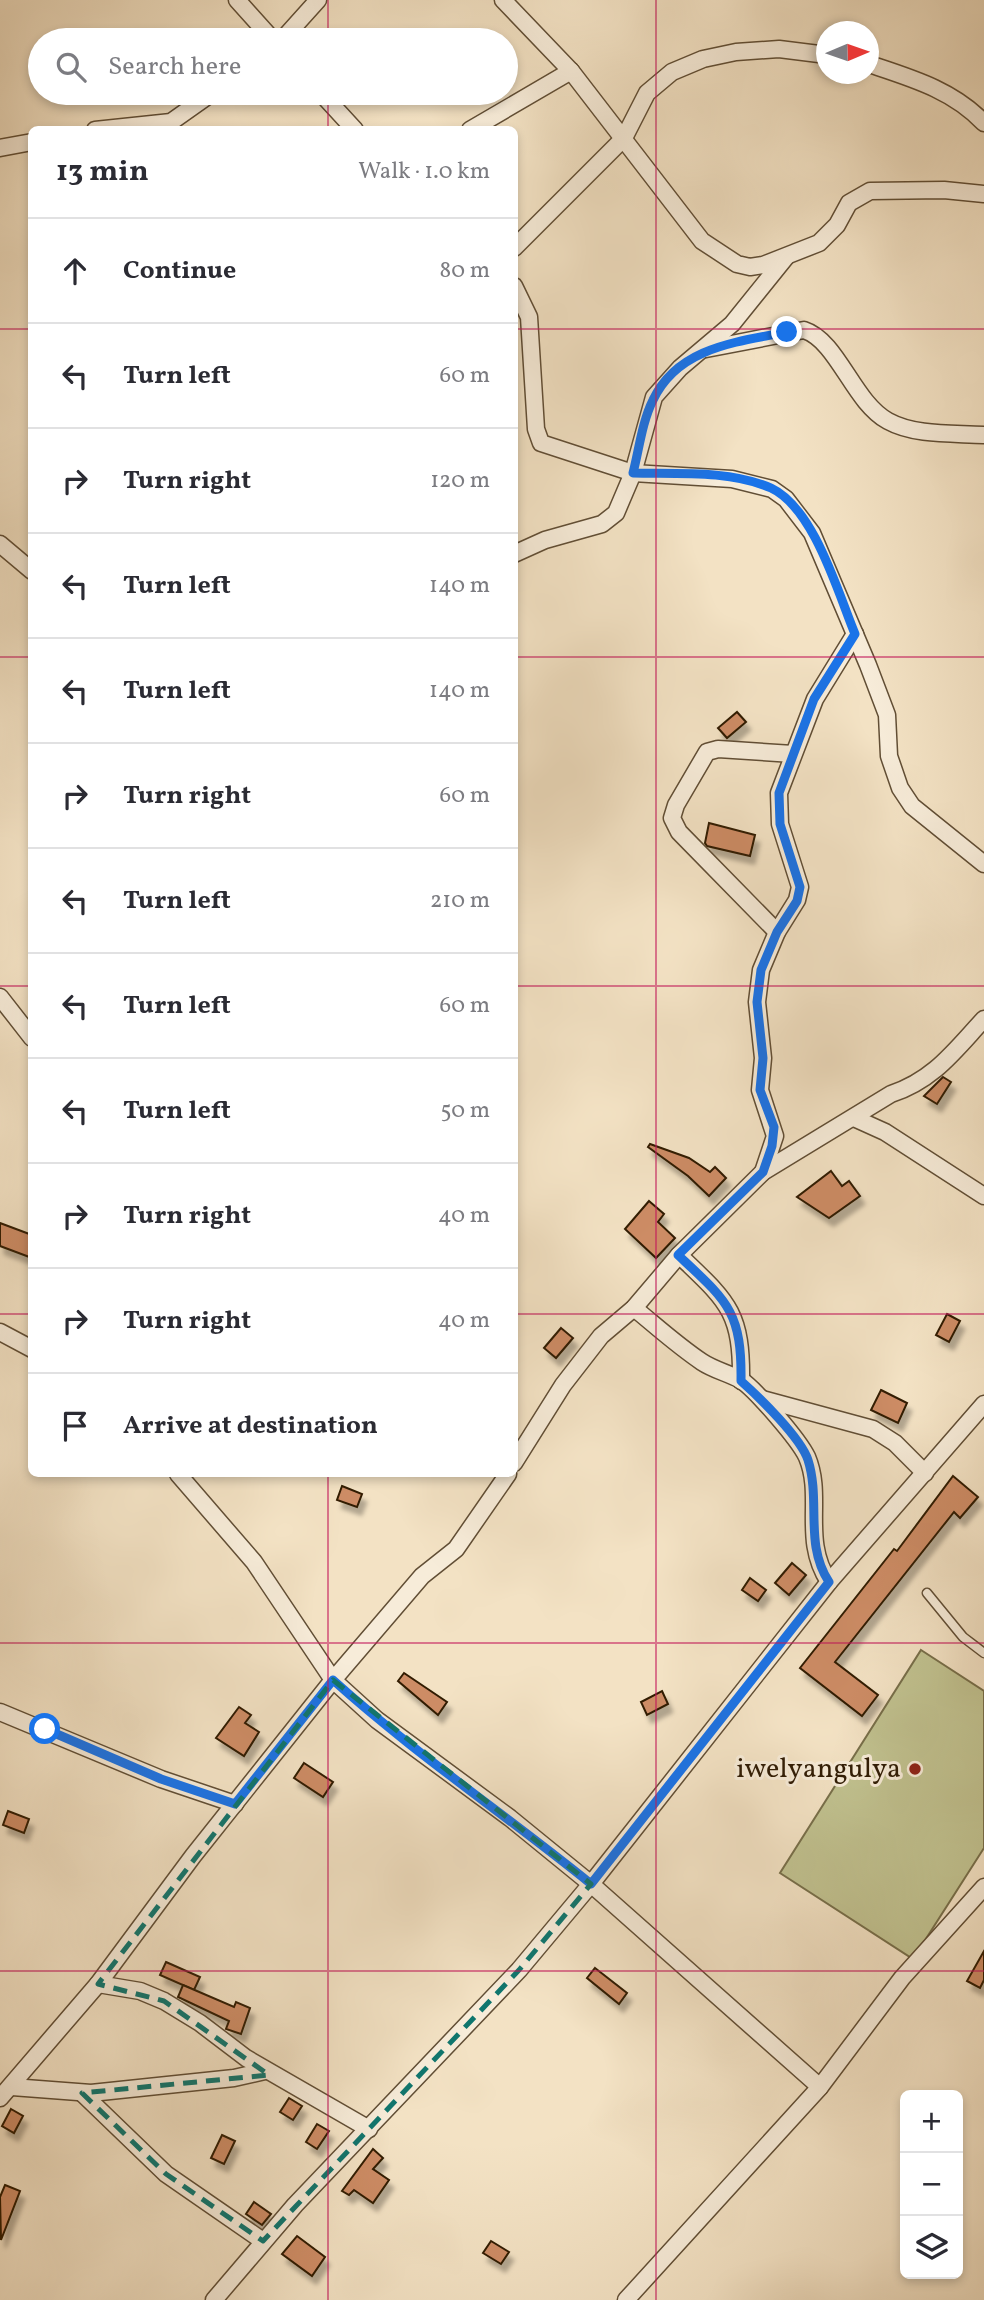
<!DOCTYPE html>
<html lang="en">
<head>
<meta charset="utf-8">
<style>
	body { margin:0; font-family:Vollkorn,serif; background:#f7f7f7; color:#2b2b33 }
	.controls { position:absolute; right:21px; bottom:21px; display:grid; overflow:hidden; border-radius:10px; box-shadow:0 4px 10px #0003 }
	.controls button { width:63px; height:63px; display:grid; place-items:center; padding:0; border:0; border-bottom:2px solid #e1e1e2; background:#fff; color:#2b2b33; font:35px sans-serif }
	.compass { position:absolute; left:816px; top:21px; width:63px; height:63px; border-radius:50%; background:#fff; box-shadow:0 4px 10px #0003; rotate:88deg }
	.stop { position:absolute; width:21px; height:21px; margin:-16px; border:5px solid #1a73e8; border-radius:50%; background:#fff }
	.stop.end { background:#1a73e8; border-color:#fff; box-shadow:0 2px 7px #0008 }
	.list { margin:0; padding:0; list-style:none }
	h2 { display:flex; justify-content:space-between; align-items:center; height:91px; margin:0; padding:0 28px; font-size:30px }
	h2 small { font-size:23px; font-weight:400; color:#7c7c81 }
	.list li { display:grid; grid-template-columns:46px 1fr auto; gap:21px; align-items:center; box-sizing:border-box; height:105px; padding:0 28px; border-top:2px solid #e1e1e2 }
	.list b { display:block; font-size:26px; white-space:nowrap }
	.list em { font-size:23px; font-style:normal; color:#7c7c81 }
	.icon { flex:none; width:38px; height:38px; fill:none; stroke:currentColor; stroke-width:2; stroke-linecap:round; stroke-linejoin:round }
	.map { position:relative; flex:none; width:984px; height:2300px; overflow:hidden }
	.search { position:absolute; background:#fff; box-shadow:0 4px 10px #0003; left:28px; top:28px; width:490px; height:77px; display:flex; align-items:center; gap:18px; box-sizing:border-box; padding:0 24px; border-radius:38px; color:#7c7c81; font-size:26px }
	.panel { position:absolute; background:#fff; box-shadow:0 4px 10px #0003; left:28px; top:126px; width:490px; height:1351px; border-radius:10px }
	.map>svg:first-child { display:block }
	.pitch { fill:#c1c290; stroke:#786f4a; stroke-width:2 }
	.building { fill:#cd8c65; stroke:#301c05; stroke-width:2; filter:url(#shadow) }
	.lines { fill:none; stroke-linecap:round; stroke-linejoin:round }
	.lane-casing { stroke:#614e35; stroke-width:11 }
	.street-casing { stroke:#614e35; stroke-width:19 }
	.lane { stroke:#f7ecd9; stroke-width:8 }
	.street { stroke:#f7ecd9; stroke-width:16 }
	.route { stroke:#1a73e8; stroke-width:9 }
	.marked { fill:none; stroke:#0f766e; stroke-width:5; stroke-dasharray:14 9; stroke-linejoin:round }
	.grid { fill:none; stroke:#c2185b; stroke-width:2; stroke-opacity:0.55 }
	.poi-dot { fill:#8f2418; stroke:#f7ecd9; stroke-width:2.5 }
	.labels { text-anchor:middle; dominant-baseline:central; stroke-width:6; stroke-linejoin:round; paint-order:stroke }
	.poi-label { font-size:28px; fill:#301c05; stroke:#f7ecd9; text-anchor:end }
</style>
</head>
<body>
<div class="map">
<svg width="984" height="2300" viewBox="0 0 984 2300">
	<defs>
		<filter id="shadow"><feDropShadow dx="4.5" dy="8" stdDeviation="2" flood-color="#0004"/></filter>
	</defs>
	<rect width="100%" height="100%" fill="#f3e2c4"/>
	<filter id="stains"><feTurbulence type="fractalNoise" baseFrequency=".00286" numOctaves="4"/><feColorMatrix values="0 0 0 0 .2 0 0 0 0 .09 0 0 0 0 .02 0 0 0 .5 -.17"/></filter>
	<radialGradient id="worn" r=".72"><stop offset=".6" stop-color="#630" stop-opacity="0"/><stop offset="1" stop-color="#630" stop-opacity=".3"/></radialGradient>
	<path class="pitch" d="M921 1650 984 1691V1848L913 1959 780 1873Z"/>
	<g class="building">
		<path d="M737 712 746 722 727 738 718 728Z"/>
		<path d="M709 823 755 835 750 856 707 846 705 843Z"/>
		<path d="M943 1077 951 1082 937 1104 924 1096Z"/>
		<path d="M650 1144 689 1158 710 1172 715 1167 726 1178 709 1196 688 1176 648 1147Z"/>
		<path d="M831 1171 842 1186 849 1181 860 1196 829 1218 797 1197Z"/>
		<path d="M649 1201 664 1214 658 1222 675 1238 656 1258 625 1229Z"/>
		<path d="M0 1223 32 1235V1258L0 1246Z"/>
		<path d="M947 1314 960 1321 949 1342 936 1335Z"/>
		<path d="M561 1328 573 1338 556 1358 544 1348Z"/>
		<path d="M881 1390 907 1403 898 1423 871 1410Z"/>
		<path d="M953 1476 978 1497 960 1518 954 1512 835 1662 878 1695 862 1716 800 1668 894 1549 897 1551Z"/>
		<path d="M342 1486 362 1494 357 1507 337 1500Z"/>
		<path d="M792 1563 806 1575 789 1595 775 1583Z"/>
		<path d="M750 1578 766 1590 758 1601 742 1590Z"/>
		<path d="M404 1673 447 1702 438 1715 398 1681Z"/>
		<path d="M662 1691 668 1704 647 1715 641 1702Z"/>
		<path d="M239 1707 251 1715 245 1723 259 1732 244 1756 216 1738Z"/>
		<path d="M304 1763 333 1782 323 1797 294 1778Z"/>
		<path d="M8 1811 29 1819 24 1833 3 1825Z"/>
		<path d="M984 1951V1980L980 1988 967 1981Z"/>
		<path d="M166 1962 200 1977 194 1990 160 1975Z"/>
		<path d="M595 1968 627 1993 619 2004 587 1978Z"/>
		<path d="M183 1985 234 2007 236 2002 250 2008 241 2034 226 2029 229 2021 178 1997Z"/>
		<path d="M289 2098 302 2106 293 2120 280 2112Z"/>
		<path d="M11 2109 23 2116 14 2133 2 2126Z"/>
		<path d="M317 2124 329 2131 317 2149 306 2142Z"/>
		<path d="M222 2135 235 2141 224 2164 211 2158Z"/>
		<path d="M373 2149 383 2158 373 2169 389 2180 373 2203 354 2190 349 2195 342 2191Z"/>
		<path d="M5 2185 20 2191 1 2240 0 2197Z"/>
		<path d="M254 2202 271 2214 262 2225 246 2214Z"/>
		<path d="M297 2236 325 2257 312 2276 282 2254Z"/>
		<path d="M491 2241 509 2252 501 2264 483 2253Z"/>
	</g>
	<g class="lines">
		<g class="lane-casing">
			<path id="lane" d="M927 1593 963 1637 984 1653"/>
		</g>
		<g class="street-casing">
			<g id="street">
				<path d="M237 0 273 40"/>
				<path d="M503 0 571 71 702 241 737 264 750 267 763 265 819 243 837 225 849 203 870 191 944 190 984 194"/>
				<path d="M282 40 318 0"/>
				<path d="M869 64C911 78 953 90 984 123"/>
				<path d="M321 93 355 130"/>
				<path d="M95 130 171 122 212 93"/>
				<path d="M470 130 571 71"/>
				<path d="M0 148 32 142"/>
				<path d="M514 248 624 138 647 93 672 72 703 59 736 52 779 49 827 55"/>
				<path d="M514 286 529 317 536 429 541 443 633 473 732 479 772 489 786 499 812 533 868 665 887 715 889 756 900 788 912 806 984 864"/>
				<path d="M706 349 804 330C838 341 853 402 888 421 915 436 954 433 984 435"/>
				<path d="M0 544 32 571"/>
				<path d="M514 554 545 540 602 524 616 513 633 473 654 397 680 368 732 324 786 257"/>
				<path d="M777 932 679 832 672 818 676 805 707 752 718 749 793 754"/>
				<path d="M0 997 32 1038"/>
				<path d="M854 1118 885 1132 984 1196"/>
				<path d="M763 1172 775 1136 760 1090 763 1058 757 1002 761 970 777 932 797 900 800 887 780 824 779 793 815 699 855 634"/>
				<path d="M679 1255C727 1301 742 1311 741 1381"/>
				<path d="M634 1308C656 1326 678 1346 702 1362 714 1370 728 1373 741 1380 756 1390 799 1440 807 1457 824 1497 801 1539 829 1582"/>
				<path d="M0 1332 32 1349"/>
				<path d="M762 1399 873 1429 895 1443 925 1473"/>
				<path d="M514 1463 563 1385 601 1336 634 1308 679 1255 763 1172 891 1094C934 1080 955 1050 984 1019"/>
				<path d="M178 1474 254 1562 333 1680 377 1720 510 1818 591 1884 820 2087"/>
				<path d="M0 1712 161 1779 235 1804"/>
				<path d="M98 1984 140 1991 164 2001 200 2023 246 2058 369 2129"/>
				<path d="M12 2087 91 2093 234 2078 265 2071"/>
				<path d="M82 2093 166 2174 263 2241"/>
				<path d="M0 2098 98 1984 193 1856 333 1680 422 1576 456 1549 508 1474"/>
				<path d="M214 2300 295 2205 519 1970 591 1884 829 1582 984 1404"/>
				<path d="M626 2300 820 2087 902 1978 984 1887"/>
			</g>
		</g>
		<use href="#lane" class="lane"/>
		<use href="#street" class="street"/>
	</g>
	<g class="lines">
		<path class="route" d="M45 1729 161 1779 235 1804 333 1680C414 1753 506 1815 591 1884L829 1582C804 1544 821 1501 808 1460 801 1438 759 1397 741 1381 742 1311 727 1301 678 1255L763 1172 772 1146 774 1127 760 1090 763 1058 757 1002 761 970 777 932 797 901 800 887 780 824 779 793 814 699 855 634C838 593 814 508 771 488 730 470 676 474 633 473 639 450 642 422 653 400 678 347 737 342 787 332"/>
	</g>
	<path class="marked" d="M333 1680 591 1884 519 1970 263 2241 166 2174 82 2093 269 2075 164 2001 98 1984Z"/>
	<path class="grid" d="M328 0V40M656 0V2300M328 93V130M0 329H32M514 329H984M0 657H32M514 657H984M0 986H32M514 986H984M0 1314H32M514 1314H984M328 1474V2300M0 1643H984M0 1971H984"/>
	<circle class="poi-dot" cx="915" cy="1769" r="7"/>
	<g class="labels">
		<g class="poi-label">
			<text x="901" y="1769">iwelyangulya</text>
		</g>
	</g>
	<rect width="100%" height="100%" filter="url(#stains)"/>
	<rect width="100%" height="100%" fill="url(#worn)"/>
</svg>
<div class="controls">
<button>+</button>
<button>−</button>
<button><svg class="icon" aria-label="layers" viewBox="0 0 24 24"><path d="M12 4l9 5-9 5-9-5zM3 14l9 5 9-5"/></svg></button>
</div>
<svg class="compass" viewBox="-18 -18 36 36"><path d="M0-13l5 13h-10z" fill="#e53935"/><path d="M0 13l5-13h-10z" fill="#7c7c81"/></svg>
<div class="stop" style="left:45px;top:1729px"></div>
<div class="stop end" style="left:787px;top:332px"></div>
<div class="search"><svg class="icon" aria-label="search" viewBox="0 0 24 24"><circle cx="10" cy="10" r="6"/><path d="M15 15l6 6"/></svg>Search here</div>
<section class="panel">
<h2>13 min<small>Walk · 1.0 km</small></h2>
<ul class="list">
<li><svg class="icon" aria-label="ahead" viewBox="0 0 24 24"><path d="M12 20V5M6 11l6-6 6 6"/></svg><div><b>Continue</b></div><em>80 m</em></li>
<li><svg class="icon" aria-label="left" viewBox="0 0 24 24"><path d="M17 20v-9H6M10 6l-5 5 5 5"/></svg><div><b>Turn left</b></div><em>60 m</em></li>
<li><svg class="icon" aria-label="right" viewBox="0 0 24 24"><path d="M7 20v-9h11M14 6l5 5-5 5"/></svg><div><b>Turn right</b></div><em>120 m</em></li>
<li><svg class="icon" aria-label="left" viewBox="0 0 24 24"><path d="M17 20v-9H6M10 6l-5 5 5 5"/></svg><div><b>Turn left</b></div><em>140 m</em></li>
<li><svg class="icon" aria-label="left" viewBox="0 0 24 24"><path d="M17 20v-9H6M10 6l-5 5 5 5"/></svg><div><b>Turn left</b></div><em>140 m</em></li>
<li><svg class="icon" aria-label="right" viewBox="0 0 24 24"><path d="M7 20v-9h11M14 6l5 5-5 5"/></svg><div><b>Turn right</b></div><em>60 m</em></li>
<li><svg class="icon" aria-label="left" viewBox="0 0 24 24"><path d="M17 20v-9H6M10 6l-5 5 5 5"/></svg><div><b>Turn left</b></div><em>210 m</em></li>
<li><svg class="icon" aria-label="left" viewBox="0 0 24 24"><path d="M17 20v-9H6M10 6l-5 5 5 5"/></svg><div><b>Turn left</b></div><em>60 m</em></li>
<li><svg class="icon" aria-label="left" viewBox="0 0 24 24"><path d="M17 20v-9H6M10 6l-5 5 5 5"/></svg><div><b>Turn left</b></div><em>50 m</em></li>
<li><svg class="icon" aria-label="right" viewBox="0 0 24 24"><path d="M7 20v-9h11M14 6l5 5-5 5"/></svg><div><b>Turn right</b></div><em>40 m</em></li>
<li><svg class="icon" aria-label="right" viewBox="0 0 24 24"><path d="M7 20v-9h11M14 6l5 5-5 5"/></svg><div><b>Turn right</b></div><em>40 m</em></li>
<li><svg class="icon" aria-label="arrive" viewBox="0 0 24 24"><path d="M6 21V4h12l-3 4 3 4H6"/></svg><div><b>Arrive at destination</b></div></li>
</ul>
</section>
</div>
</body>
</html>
